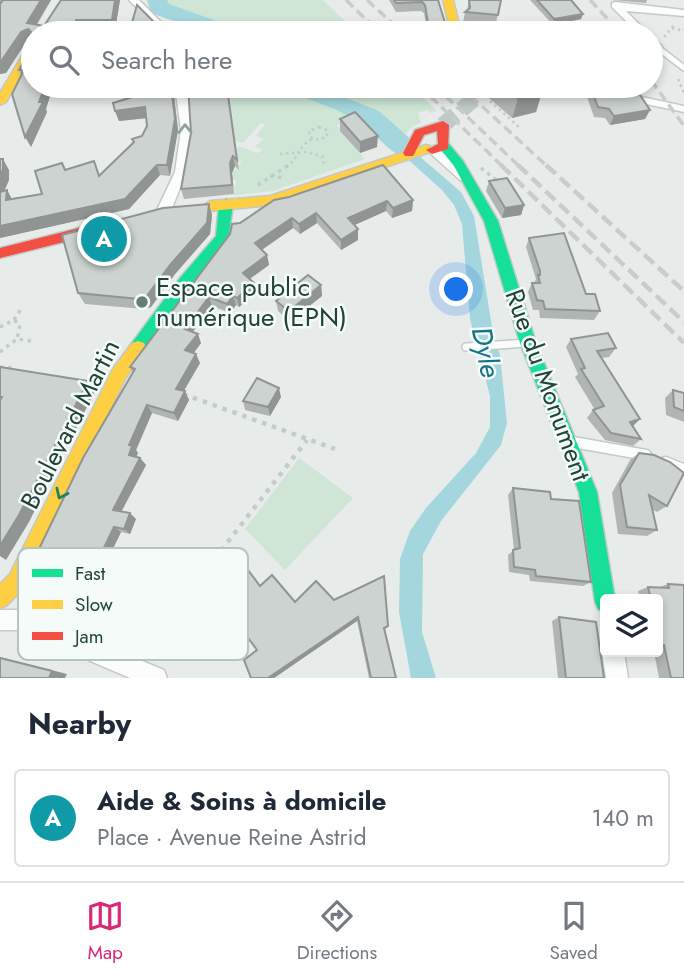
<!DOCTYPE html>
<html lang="en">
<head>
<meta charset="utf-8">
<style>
	body { margin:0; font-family:Jost,sans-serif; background:#f2f2f3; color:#1f2937 }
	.controls { position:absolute; right:21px; bottom:21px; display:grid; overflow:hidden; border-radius:7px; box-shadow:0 4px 10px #0003 }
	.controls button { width:63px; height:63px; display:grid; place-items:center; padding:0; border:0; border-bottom:2px solid #e0e1e3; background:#fff; color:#1f2937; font:35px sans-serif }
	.you { position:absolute; left:457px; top:290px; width:24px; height:24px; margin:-18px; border:5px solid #fff; border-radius:50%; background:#1a73e8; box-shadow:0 0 0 10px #1a73e833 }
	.badge { display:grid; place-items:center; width:46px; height:46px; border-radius:50%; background:#db2777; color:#fff; font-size:23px; font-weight:700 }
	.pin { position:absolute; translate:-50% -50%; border:4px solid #fff; box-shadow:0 2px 7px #0006 }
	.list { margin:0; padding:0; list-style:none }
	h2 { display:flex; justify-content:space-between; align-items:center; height:91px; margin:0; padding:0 28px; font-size:30px }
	h2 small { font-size:23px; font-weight:400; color:#747a83 }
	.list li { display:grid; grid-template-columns:46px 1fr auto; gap:21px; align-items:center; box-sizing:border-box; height:98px; margin:0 14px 14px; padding:0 14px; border:2px solid #e0e1e3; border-radius:7px }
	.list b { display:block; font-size:26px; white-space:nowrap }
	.list p { margin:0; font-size:23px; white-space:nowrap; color:#747a83 }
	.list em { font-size:23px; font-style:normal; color:#747a83 }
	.icon { flex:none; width:38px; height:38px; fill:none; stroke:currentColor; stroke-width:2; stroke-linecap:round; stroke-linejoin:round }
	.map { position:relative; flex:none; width:684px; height:678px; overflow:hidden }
	.search { position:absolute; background:#fff; box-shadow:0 4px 10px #0003; left:21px; right:21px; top:21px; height:77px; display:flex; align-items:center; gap:18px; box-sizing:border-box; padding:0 24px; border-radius:38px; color:#747a83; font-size:26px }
	.sheet { height:203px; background:#fff }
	nav { display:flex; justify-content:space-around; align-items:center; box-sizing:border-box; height:98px; border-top:2px solid #e0e1e3; background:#fff; font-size:19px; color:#747a83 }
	nav a { display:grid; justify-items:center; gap:4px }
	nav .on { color:#db2777 }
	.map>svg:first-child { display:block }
	.green { fill:#cfe6d6 }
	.water { fill:#a4d6de }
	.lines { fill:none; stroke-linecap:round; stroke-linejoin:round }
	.river { fill:#a4d6de; fill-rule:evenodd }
	.secondary-tunnel { stroke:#bfcac7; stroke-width:16; stroke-dasharray:16 8; stroke-linecap:butt }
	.lane-far2-casing { stroke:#c4c9c7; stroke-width:8 }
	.lane-far1-casing { stroke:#c4c9c7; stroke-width:10 }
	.lane-casing { stroke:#c4c9c7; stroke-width:13 }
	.street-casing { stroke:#c4c9c7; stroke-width:3 }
	.fast-casing { stroke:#c2cac7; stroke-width:3 }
	.slow-casing { stroke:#c2cac7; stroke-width:3 }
	.jam-casing { stroke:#c2cac7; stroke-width:3 }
	.path-far2 { stroke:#c2ccca; stroke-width:2.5; stroke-dasharray:2.5 3.5; stroke-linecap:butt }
	.path-far1 { stroke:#c2ccca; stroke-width:3.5; stroke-dasharray:3.5 4.5; stroke-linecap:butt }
	.path { stroke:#c2ccca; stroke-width:4.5; stroke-dasharray:4.5 6; stroke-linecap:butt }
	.lane-far2 { stroke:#fbfcfc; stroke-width:5 }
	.lane-far1 { stroke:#fbfcfc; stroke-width:7 }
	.lane { stroke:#fbfcfc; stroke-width:10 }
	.street { fill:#fbfcfc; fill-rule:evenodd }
	.fast { fill:#16e098; fill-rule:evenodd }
	.slow { fill:#ffcf43; fill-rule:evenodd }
	.jam { fill:#f24e42; fill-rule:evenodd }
	.rail-far1 { stroke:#c8cdcb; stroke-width:3.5; stroke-dasharray:10 5; stroke-linecap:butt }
	.rail { stroke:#c8cdcb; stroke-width:4.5; stroke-dasharray:13 6; stroke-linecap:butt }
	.wall { fill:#b0b5b4 }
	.shaded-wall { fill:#909492 }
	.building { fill:#cdd3d1; stroke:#909492; stroke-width:2 }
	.oneway { stroke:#8ea09b }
	.oneway2 { stroke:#1d8260 }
	.poi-dot { fill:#667e78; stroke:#f5fbf8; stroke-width:2.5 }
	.labels { text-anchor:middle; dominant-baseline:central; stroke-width:5; stroke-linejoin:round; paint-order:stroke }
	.poi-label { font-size:26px; fill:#21433a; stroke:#f5fbf8; text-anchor:start }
	.street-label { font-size:26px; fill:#21433a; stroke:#f5fbf8 }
	.water-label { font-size:28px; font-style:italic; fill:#147487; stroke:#f5fbf8 }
	.key { fill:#f5fbf8; stroke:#b5c4bf; stroke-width:2 }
	.key-label { font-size:19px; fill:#21433a }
</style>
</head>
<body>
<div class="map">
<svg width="684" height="678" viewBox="0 0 684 678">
	<rect width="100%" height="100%" fill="#e7ecea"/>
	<g class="green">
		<path d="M162 0H323L357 33H214L192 16 164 7Z"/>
		<path d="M215 86H411L437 111 430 113 427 110 418 113 421 123 413 126 401 139 377 119 370 121 355 115 336 126 344 129 341 131 365 159 273 191 234 195 236 180H226V178L242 162 229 158 239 146 257 153 262 150 255 146 264 139 256 136 265 124 261 123 243 143 235 141 229 148V106L210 108Z"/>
		<path d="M299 458 353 498 285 570 245 529Z"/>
	</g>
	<path class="water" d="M376 119 461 192 474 216 493 333 500 355 507 423 501 445 441 521 423 554 422 632 436 678H411L399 612 400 559 410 531 426 508 476 453 490 427V396L470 319 462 224 454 205 442 190 394 147 370 121Z"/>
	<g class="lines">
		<g class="river">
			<path d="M147 0H167L169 4 236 28 239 33H208L151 13Z"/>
			<path d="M284 86H317L379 111 424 151 420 157C395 164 381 137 362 124 341 109 311 101 287 91Z"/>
		</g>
		<path class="secondary-tunnel" d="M443 125 480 94"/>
		<g class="lane-far2-casing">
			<path id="lane-far2" d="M658 48 684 68"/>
		</g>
		<g class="lane-far1-casing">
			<path id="lane-far1" d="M466 347 528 343"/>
		</g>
		<g class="lane-casing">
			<g id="lane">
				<path d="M573 442 646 455"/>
				<path d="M665 462 683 469"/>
			</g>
		</g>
		<g class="street-casing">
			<g id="street">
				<path d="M129 0H139L172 33H162Z"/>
				<path d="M615 2 684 10V16L626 11 648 33H638L612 7V3Z"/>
				<path d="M651 38 662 46V50H654L651 47Z"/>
				<path d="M175 86H187C193 131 195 155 176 198 173 205 172 212 164 215L157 210 175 172 181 130Z"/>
				<path d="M569 86H590L684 106V112L575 89Z"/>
				<path d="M434 146 470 174V180H460L430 153 428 150Z"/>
				<path d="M0 610H18L164 670 167 678H130L18 630H0Z"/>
				<path d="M605 645V652H624L628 678H606L602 652Z"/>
			</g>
		</g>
		<g class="fast-casing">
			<g id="fast">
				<path d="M444 142 448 143 463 161 498 221 536 343 597 492 615 599H605V612L598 609 595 602 579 492 520 343 484 221 454 166 438 146Z"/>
				<path d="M226 199 233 204 228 241 190 286 144 353H132L130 348 132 343 180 278 216 236 219 204Z"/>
			</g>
		</g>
		<g class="slow-casing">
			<g id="slow">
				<path d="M443 0H453L461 33H451Z"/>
				<path d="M33 43V54L6 102 0 105V93L28 46Z"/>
				<path d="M426 145 430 146V152L271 205 210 211 203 206 210 201 270 196Z"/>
				<path d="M138 341 144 343 146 348 125 379 24 588 7 605 0 608V584L10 574 113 369 132 343Z"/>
			</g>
		</g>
		<g class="jam-casing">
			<g id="jam">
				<path d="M477 86H489L484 96 474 94Z"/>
				<path d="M443 121 449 125 448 149 432 154 426 150 438 144 437 131 424 135 413 156H405L403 153 415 130Z"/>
				<path d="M91 225 98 230 96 234 0 258V248Z"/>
			</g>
		</g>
		<g class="path-far2">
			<path d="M672 28 684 31"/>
			<path d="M664 37 675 24"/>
			<path d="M678 79 684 93"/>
			<path d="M112 86H146"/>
			<path d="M51 90 61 91 82 86"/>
			<path d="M490 101 520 128"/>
			<path d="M319 127 327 130V136L319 140 310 137 309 131Z"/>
			<path d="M280 154 307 152 323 157 324 167"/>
			<path d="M286 167C299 159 297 147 312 139"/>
		</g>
		<g class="path-far1">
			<path d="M481 168 500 183"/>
			<path d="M270 176 285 178"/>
			<path d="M258 185 289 165"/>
			<path d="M14 320 21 309"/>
			<path d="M0 327 14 320 20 325 17 339"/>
			<path d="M0 352 17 339 31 341"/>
			<path d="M0 367 12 368"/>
		</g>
		<g class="path">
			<path d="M183 394 335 449"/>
			<path d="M148 653 227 543 307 440"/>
		</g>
		<use href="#lane-far2" class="lane-far2"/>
		<use href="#lane-far1" class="lane-far1"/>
		<use href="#lane" class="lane"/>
		<use href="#street" class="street"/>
		<use href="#fast" class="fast"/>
		<use href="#slow" class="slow"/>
		<use href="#jam" class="jam"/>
		<g class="rail-far1">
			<path d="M346 0 380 33"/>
			<path d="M367 0 403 33"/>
			<path d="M590 0 621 33"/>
			<path d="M651 80 684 126"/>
			<path d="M420 86 503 167"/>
			<path d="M435 86 520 167"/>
			<path d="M460 86 548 167"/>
		</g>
		<g class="rail">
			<path d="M501 165 684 343"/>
			<path d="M518 165 684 322"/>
			<path d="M546 165 684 291"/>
		</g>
	</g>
	<g class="wall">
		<path d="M0 0H51L37 25 44 26 61 0H120L115 30H80V33H33V86H53L46 109 47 112 31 147 21 75 19 70 31 48V40L26 42 6 73 0 74Z"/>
		<path d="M389 0H438L447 29 446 33H427L424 13 421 11 396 12Z"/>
		<path d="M469 0H501L494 33H461L465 12 467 10Z"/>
		<path d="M530 0H571L583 14 581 19 553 25Z"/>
		<path d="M612 0H647L646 3Z"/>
		<path d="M107 86 106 93 88 95 85 89Z"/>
		<path d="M491 86H537L542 92 536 112 512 118 489 98Z"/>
		<path d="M590 86H594L650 110 645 119 610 125 605 118 594 117 586 94Z"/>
		<path d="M228 95 239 170 235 166 232 173 234 194 184 199 181 189 191 133 222 96Z"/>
		<path d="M174 96 178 130 170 176 160 175 129 209 0 238V159L9 170V180L4 191 7 190 12 199 42 194 65 170 100 175 142 136 147 126 146 118 119 121 115 111Z"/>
		<path d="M340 119 377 147 360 153 340 131Z"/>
		<path d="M489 181 524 205 521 215 502 218 486 191Z"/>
		<path d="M274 200H413L412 211 392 218 386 211 354 225 358 240 341 250 317 223 300 234 293 228 262 250 267 255 269 265 250 279 256 292 239 307 236 305 230 313 212 306 193 332 201 343 194 353 200 363 184 391 189 400 178 421 152 413 136 450 138 453 136 457 140 458 146 465 121 512 136 519 130 534 121 532 108 559 117 561 124 566 121 573 150 582 180 581 185 586 169 605 154 596 142 625 107 612 112 601 79 591 74 601 34 590 25 586 133 373 130 367 240 223Z"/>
		<path d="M209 204 212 215 210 234 175 274 151 307 144 309 85 304 78 293Z"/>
		<path d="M529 238 586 294 600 311 594 320 540 318 539 310H533L528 292 532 283H534L536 279 526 247Z"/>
		<path d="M321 285 322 296 290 321 278 311 276 301Z"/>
		<path d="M571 339 616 348 609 357 601 358 633 426 641 439 633 446 605 440 587 418 593 410H595L575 377 578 374 566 347Z"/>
		<path d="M673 390 684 393V422L666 415 665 398Z"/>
		<path d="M281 397 270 416 245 410 243 401Z"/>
		<path d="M639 453 667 506 657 512 653 510 657 530 647 536 618 534 612 493 630 460Z"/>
		<path d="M513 488 551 499 591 582 583 586 530 581 529 575 509 572 508 555 514 550 508 495Z"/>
		<path d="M236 574 295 602 334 600 388 626 385 630 396 678H369L357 621 274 678H251L257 650 224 596Z"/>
		<path d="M668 584 684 678H659L654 652H658V599H640L638 591 648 587H660Z"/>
		<path d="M559 617 604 678H558L552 621Z"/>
	</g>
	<g class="shaded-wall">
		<path d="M41 0H51L31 33 27 23Z"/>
		<path d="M115 0H120L115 30 112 20Z"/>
		<path d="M583 14 581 19 553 25 554 19Z"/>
		<path d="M76 20 80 30V33H74Z"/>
		<path d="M153 21 156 30H150Z"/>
		<path d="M28 29 32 39 26 42 6 73 0 74V63L21 32Z"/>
		<path d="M45 86H53L46 109 47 112 31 147 25 137Z"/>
		<path d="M135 86H160L136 90Z"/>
		<path d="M171 86 174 96 178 130 170 176 167 165Z"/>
		<path d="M542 92 536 112 512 118 518 99Z"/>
		<path d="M145 107 148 118 119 121 115 111Z"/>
		<path d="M650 110 645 119 610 125 614 116Z"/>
		<path d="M378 136 377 147 360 153V142Z"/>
		<path d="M233 156 235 166 232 173 234 194 230 163Z"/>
		<path d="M3 159 9 170V180L0 201V176Z"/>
		<path d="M157 165 160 175 129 209 0 238V226Z"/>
		<path d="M7 190 13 201 6 200Z"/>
		<path d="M413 200 412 211 392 218 393 208Z"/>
		<path d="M387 201 386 211 348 228V218Z"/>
		<path d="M209 204 212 215 210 234 175 274 151 307 144 309 139 299Z"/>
		<path d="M524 205 521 215 502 218 505 208Z"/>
		<path d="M316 213 317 223 300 234 299 224Z"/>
		<path d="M292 218 293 228 257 253 255 243Z"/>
		<path d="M358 229V240L341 250V240Z"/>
		<path d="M267 255 269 265 245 282 243 273Z"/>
		<path d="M254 283 256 292 239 307 237 298Z"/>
		<path d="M321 285 322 296 290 321 289 311Z"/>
		<path d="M233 296 236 305 230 313 227 304Z"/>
		<path d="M209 297 212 306 188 338 185 329Z"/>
		<path d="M198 334 201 343 189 359 185 350Z"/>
		<path d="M196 354 200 363 180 397 176 389Z"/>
		<path d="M88 381 95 391 29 522 6 560 0 556V546Z"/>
		<path d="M279 388 281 397 270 416 268 407Z"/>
		<path d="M185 391 189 400 178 421 174 413Z"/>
		<path d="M147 405 152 413 136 450 138 453 134 462 129 455V445Z"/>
		<path d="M640 419 633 426 630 422Z"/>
		<path d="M140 458 146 465 119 516 113 510Z"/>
		<path d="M130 513 136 519 130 534 124 529Z"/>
		<path d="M114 527 121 532 107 561 100 556Z"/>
		<path d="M117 561 124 566 120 575 113 570Z"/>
		<path d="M180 581 185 586 169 605 164 601Z"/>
		<path d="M71 587 79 591 74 601 66 597Z"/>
		<path d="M148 592 154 596 142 625 135 621Z"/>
		<path d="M358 617 357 621 274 678H268Z"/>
		<path d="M0 657 67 674 65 678H49L0 658Z"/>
	</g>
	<g class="building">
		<path d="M3 0H41L27 23 44 26 61 0H115L112 20H76L74 33H33V86H45L39 102H43L25 137 12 94 24 70H19L31 48V32L28 29 21 32 0 63V4Z"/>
		<path d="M394 0H438L447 29H429L425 5 422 2 396 3Z"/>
		<path d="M469 0H501L498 15 465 12 470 8Z"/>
		<path d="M537 0H571L583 14 554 19Z"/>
		<path d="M137 5 153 21 150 30 188 28 189 32 206 28 207 33H132L131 26Z"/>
		<path d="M86 86H105L104 87 85 89Z"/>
		<path d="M169 86H171L175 119 167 165H157L125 199 0 226V192L7 190 6 200 42 194 35 171 62 163 65 170 94 161 99 176 134 142 132 139 142 136 147 126 145 107 115 111 113 103Z"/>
		<path d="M188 86H218L222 96 228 95 237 160 233 156 230 163 232 185 181 189 191 133Z"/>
		<path d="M502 86H537L542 92 518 99Z"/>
		<path d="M590 86 625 93 640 95 650 110 614 116 609 109 598 107Z"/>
		<path d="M355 112 378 136 360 142 340 119Z"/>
		<path d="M0 159H3V169L0 176Z"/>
		<path d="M383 165 413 200 393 208 387 201 348 218 358 229 341 240 316 213 299 224 292 218 255 243 267 255 243 273 254 283 237 298 233 296 227 304 209 297 185 329 198 334 185 350 196 354 176 389 185 391 174 413 147 405 129 445 132 446 129 455 140 458 113 510 130 513 124 529 114 527 100 556 117 561 113 570 150 582 154 572 180 581 164 601 148 592 135 621 107 612 113 599 71 587 66 597 25 586 24 580 83 458 135 369 130 367 230 234 232 224 240 223 274 200 289 197Z"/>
		<path d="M507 178 524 205 505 208 489 181Z"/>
		<path d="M209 204 207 223 171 264 146 297 139 299 78 293 62 235 163 208Z"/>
		<path d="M564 233 586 294H595L600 311 545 309 543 301 537 300 532 283H540L538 275H540V271L529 238Z"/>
		<path d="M308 275 321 285 289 311 276 301Z"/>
		<path d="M608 333 616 348 597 351 640 419 630 422 641 439 611 433 593 410 604 406 581 369 585 368 571 339Z"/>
		<path d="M0 367 88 381 19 515 0 546V400L2 397H0Z"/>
		<path d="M257 378 279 388 268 407 243 401Z"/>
		<path d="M673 390 684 393V411L674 407Z"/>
		<path d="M639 453 654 455 670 462 684 473 667 506 649 495 657 530 627 527 620 485Z"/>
		<path d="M513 488 550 492 551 499 579 501 591 582 536 576 535 570 514 567 513 550 520 548Z"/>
		<path d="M227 562 236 574 245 566 260 586 272 575 295 602 316 581 334 600 384 576 388 626 384 628 396 678H371L358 617 268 678H251L244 660 257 650 220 600 224 596 210 577Z"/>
		<path d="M668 584 684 585V678H671L664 645H660L658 635V599H651L648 587 669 588Z"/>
		<path d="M559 617 596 622 604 678H566Z"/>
		<path d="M0 658 52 671 49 678H0Z"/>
	</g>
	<defs><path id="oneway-chevron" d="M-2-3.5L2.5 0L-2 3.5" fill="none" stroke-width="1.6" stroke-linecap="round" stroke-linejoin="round" transform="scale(1.75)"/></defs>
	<use class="oneway" href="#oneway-chevron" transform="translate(185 129) rotate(-90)"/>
	<use class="oneway2" href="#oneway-chevron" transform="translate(61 494) rotate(115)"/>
	<circle class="poi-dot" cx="142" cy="302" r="7"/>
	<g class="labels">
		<g class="poi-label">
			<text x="156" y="287">Espace public<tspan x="156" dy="30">numérique (EPN)</tspan></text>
		</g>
		<g class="street-label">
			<text transform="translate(548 385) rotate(70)">Rue du Monument</text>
			<text transform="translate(70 424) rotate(-63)">Boulevard Martin</text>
		</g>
		<g class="water-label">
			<text transform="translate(486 352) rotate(78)">Dyle</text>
		</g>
	</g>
	<rect x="18" y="548" width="230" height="112" rx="10" class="key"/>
	<rect x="32" y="569" width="31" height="8" fill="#16e098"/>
	<rect x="32" y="600" width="31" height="9" fill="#ffcf43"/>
	<rect x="32" y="632" width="31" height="8" fill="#f24e42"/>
	<g class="key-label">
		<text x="75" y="580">Fast</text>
		<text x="75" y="611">Slow</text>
		<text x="75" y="643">Jam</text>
	</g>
</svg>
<div class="controls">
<button><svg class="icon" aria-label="layers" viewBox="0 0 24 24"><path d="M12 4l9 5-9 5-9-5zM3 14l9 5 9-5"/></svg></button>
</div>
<div class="you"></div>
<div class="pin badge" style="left:104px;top:239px;background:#0f9aa8">A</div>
<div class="search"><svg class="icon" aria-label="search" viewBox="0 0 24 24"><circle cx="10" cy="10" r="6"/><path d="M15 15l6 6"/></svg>Search here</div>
</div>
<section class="sheet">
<h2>Nearby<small></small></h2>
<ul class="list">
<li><span class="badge" style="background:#0f9aa8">A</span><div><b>Aide &amp; Soins à domicile</b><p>Place · Avenue Reine Astrid</p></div><em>140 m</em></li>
</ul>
</section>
<nav>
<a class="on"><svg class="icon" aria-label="map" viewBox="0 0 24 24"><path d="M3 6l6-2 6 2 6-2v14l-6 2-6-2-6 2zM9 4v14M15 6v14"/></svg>Map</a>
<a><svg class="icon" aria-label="directions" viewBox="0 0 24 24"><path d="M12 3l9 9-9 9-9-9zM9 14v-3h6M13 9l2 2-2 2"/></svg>Directions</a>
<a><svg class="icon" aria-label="saved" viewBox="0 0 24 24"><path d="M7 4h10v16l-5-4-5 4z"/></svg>Saved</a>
</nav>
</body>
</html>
